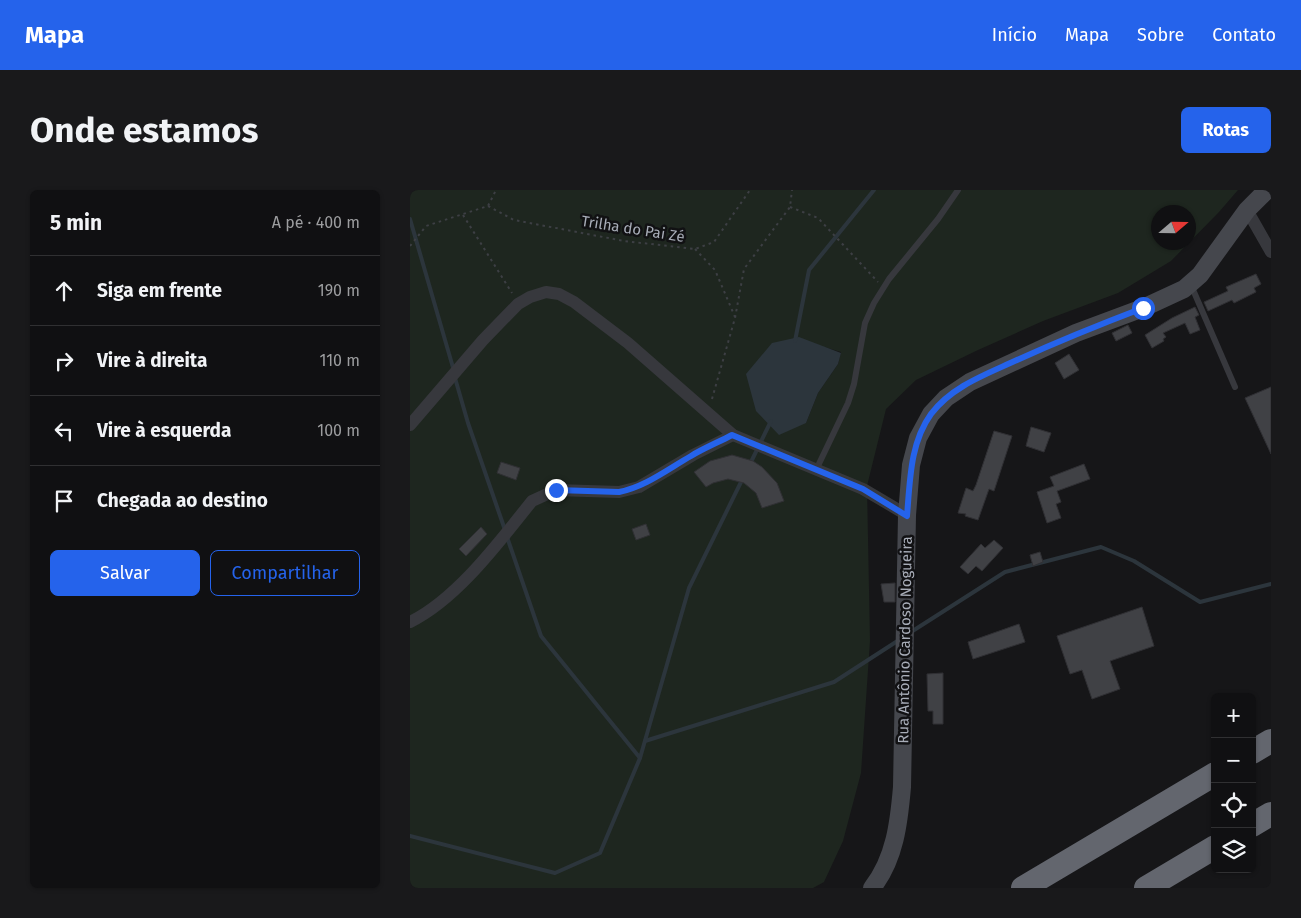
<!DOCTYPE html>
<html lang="pt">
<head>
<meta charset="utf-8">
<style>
	body { margin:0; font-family:"Fira Sans",sans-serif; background:#19191b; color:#f1f3f6 }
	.controls { position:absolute; right:15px; bottom:15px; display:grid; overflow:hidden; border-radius:8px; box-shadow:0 1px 4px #0004 }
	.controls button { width:45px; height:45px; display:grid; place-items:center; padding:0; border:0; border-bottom:1px solid #303032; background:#101012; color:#f1f3f6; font:25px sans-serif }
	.compass { position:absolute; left:741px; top:15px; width:45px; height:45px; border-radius:50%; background:#101012; box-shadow:0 1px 4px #0004; rotate:70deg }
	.stop { position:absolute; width:15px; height:15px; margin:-11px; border:4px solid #2563eb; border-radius:50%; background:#fff }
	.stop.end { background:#2563eb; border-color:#fff; box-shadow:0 1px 5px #0008 }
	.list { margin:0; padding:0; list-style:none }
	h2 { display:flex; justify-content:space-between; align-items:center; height:65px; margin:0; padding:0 20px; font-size:21px }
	h2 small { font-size:16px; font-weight:400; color:#9c9d9f }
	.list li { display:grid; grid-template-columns:32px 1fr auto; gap:15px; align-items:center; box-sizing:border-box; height:70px; padding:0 20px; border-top:1px solid #303032 }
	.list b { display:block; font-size:19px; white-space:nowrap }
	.list em { font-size:16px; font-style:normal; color:#9c9d9f }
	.actions { display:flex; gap:10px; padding:15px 20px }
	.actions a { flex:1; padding:11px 0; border:1px solid #2563eb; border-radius:8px; text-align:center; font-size:18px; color:#2563eb }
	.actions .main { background:#2563eb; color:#fff }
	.icon { flex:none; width:28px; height:28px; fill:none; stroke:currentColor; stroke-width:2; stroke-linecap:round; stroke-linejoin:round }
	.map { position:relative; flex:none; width:861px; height:698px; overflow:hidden; border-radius:8px }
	header { display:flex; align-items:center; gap:30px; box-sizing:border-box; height:70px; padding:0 25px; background:#2563eb; color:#fff }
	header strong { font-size:24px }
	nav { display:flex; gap:28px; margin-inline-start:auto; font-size:18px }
	.intro { display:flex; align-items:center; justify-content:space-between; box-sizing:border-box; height:120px; padding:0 30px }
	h1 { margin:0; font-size:35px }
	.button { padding:12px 22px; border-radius:8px; background:#2563eb; color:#fff; font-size:18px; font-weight:700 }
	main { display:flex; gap:30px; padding:0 30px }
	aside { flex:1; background:#101012; border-radius:8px; box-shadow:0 1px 4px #0004 }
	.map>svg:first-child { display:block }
	.green { fill:#1e261f; fill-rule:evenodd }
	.water { fill:#2c353c }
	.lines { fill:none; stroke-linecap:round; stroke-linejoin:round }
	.stream { stroke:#2c353c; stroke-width:4 }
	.building { fill:#404145; stroke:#303034 }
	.path { stroke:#3d3f44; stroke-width:2; stroke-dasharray:2.5 4; stroke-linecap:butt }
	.lane { stroke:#37383d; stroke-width:6 }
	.street { stroke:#37383d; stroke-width:12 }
	.secondary { stroke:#45474d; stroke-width:18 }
	.highway { stroke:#63666e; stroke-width:24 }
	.route { stroke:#2563eb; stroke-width:6 }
	.labels { text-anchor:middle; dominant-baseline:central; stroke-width:5; stroke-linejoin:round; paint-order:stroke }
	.street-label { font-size:15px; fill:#a8adb8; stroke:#111113 }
</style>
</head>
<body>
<header>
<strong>Mapa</strong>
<nav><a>Início</a><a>Mapa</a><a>Sobre</a><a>Contato</a></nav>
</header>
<div class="intro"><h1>Onde estamos</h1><a class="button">Rotas</a></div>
<main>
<aside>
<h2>5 min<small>A pé · 400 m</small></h2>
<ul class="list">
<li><svg class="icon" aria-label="ahead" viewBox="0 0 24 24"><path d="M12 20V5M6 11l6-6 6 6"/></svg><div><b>Siga em frente</b></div><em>190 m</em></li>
<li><svg class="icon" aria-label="right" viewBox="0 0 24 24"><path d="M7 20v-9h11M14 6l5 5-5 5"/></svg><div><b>Vire à direita</b></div><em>110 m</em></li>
<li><svg class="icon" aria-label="left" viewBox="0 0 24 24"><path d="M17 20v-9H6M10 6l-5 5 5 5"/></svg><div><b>Vire à esquerda</b></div><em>100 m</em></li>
<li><svg class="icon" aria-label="arrive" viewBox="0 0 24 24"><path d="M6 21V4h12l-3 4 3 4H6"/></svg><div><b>Chegada ao destino</b></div></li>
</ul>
<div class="actions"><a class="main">Salvar</a><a>Compartilhar</a></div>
</aside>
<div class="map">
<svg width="861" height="698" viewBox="0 0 861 698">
	<rect width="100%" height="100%" fill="#161618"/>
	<path class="green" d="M0 0H828L809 22 761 71 708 103 633 131 568 160 506 190 476 219 457 296 460 451 451 583 433 651 414 692 403 698H0ZM748 22H778V52H748ZM414 157 431 162 428 174 408 203 396 233Z"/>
	<path class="water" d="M389 147 431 163 428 174 408 203 396 233 369 245 346 221 336 184 362 153Z"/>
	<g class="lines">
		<g class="stream">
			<path d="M0 29 44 181"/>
			<path d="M385 151 399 80 464 0"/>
			<path d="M45 188 58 233 95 340"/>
			<path d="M340 274 361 231"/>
			<path d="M97 347 131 446 230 568"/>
			<path d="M501 442 595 382 691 357 724 371 790 412 861 394"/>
			<path d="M235 551 424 492 489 450"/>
			<path d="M0 646 145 683 190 663 230 568 279 398 332 290"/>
		</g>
	</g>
	<g class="building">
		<path d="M846 84 851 94 844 98 846 102 824 113 822 110 798 121 794 112 818 101 816 97Z"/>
		<path d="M785 117 789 125 785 127 790 140 780 144 775 133 753 143 756 147 753 149 754 151 742 158 735 145 762 128Z"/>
		<path d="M718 135 722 143 706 151 702 143Z"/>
		<path d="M659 164 669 180 654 189 645 173Z"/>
		<path d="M861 197V264L835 208Z"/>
		<path d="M621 237 641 243 634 262 616 256Z"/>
		<path d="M584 241 602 246 584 301 579 299 568 330 555 326 556 324 548 323 556 298 563 301 566 295Z"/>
		<path d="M322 265 343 271 352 277 367 293 374 311 352 318 346 303 334 293 318 289 303 293 296 297 284 282 300 271Z"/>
		<path d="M91 272 110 278 106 290 87 283Z"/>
		<path d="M674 274 680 289 647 301 651 312 646 314 651 328 637 333 627 302 644 296 640 287Z"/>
		<path d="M236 334 240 345 226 350 222 339Z"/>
		<path d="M71 337 77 344 56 366 49 359Z"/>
		<path d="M584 350 593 358 572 381 566 376 558 384 550 377 571 354 575 358Z"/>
		<path d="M630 362 633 372 623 376 620 365Z"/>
		<path d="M485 393V412H474L471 394Z"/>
		<path d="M732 417 744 456 700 471 710 499 682 509 672 480 660 484 647 446Z"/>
		<path d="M609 434 615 452 563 469 558 452Z"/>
		<path d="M533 483V534H523V521H518L517 484Z"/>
	</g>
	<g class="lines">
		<g class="path">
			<path d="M78 16 104 30 214 51 285 59 304 52 340 0"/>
			<path d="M380 17 408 28 468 92"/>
			<path d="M53 25 102 103"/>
			<path d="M0 56 16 36 78 16 86 0"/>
			<path d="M285 59 305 80 325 127"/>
			<path d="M302 209 325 128 334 79 380 17 382 0"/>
		</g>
		<g class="lane">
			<path d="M781 95 825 197"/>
			<path d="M406 280 438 213 444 194 455 133 464 113 479 89 528 29 548 0"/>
		</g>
		<g class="street">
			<path d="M837 20 861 62"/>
			<path d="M0 235 73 150 108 114 120 107 136 102 149 104 164 112 218 153 323 245 453 299 497 325"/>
			<path d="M0 432C47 409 89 352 122 311L146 300 209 302 229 297 283 265 323 245"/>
		</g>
		<path class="secondary" d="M462 698C485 669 489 632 492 597L497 325 501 275 508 248 521 224 536 208 560 192 666 143 733 118 774 99 790 85 837 20 857 0"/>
		<g class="highway">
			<path d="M842 562 861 551"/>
			<path d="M842 635 861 624"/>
			<path d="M613 698 805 584"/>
			<path d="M736 698 805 657"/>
		</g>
	</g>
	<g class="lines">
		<path class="route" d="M146 300 209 302C235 297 258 279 281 266 294 258 309 252 322 245L453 299 497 326C500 291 500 253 521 224 542 196 577 184 607 170 649 151 691 134 733 118"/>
	</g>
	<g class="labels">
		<g class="street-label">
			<text transform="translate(223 39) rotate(9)">Trilha do Pai Zé</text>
			<text transform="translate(495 450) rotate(-89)">Rua Antônio Cardoso Nogueira</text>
		</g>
	</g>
</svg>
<div class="controls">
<button>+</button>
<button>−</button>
<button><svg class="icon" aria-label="locate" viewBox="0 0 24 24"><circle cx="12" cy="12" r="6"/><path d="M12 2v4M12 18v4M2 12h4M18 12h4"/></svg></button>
<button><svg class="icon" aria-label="layers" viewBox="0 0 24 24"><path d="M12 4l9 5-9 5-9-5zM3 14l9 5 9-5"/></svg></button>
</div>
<svg class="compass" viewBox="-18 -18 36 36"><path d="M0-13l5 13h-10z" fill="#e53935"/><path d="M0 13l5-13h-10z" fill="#9c9d9f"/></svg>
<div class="stop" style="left:733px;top:118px"></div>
<div class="stop end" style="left:146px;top:300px"></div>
</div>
</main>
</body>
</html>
